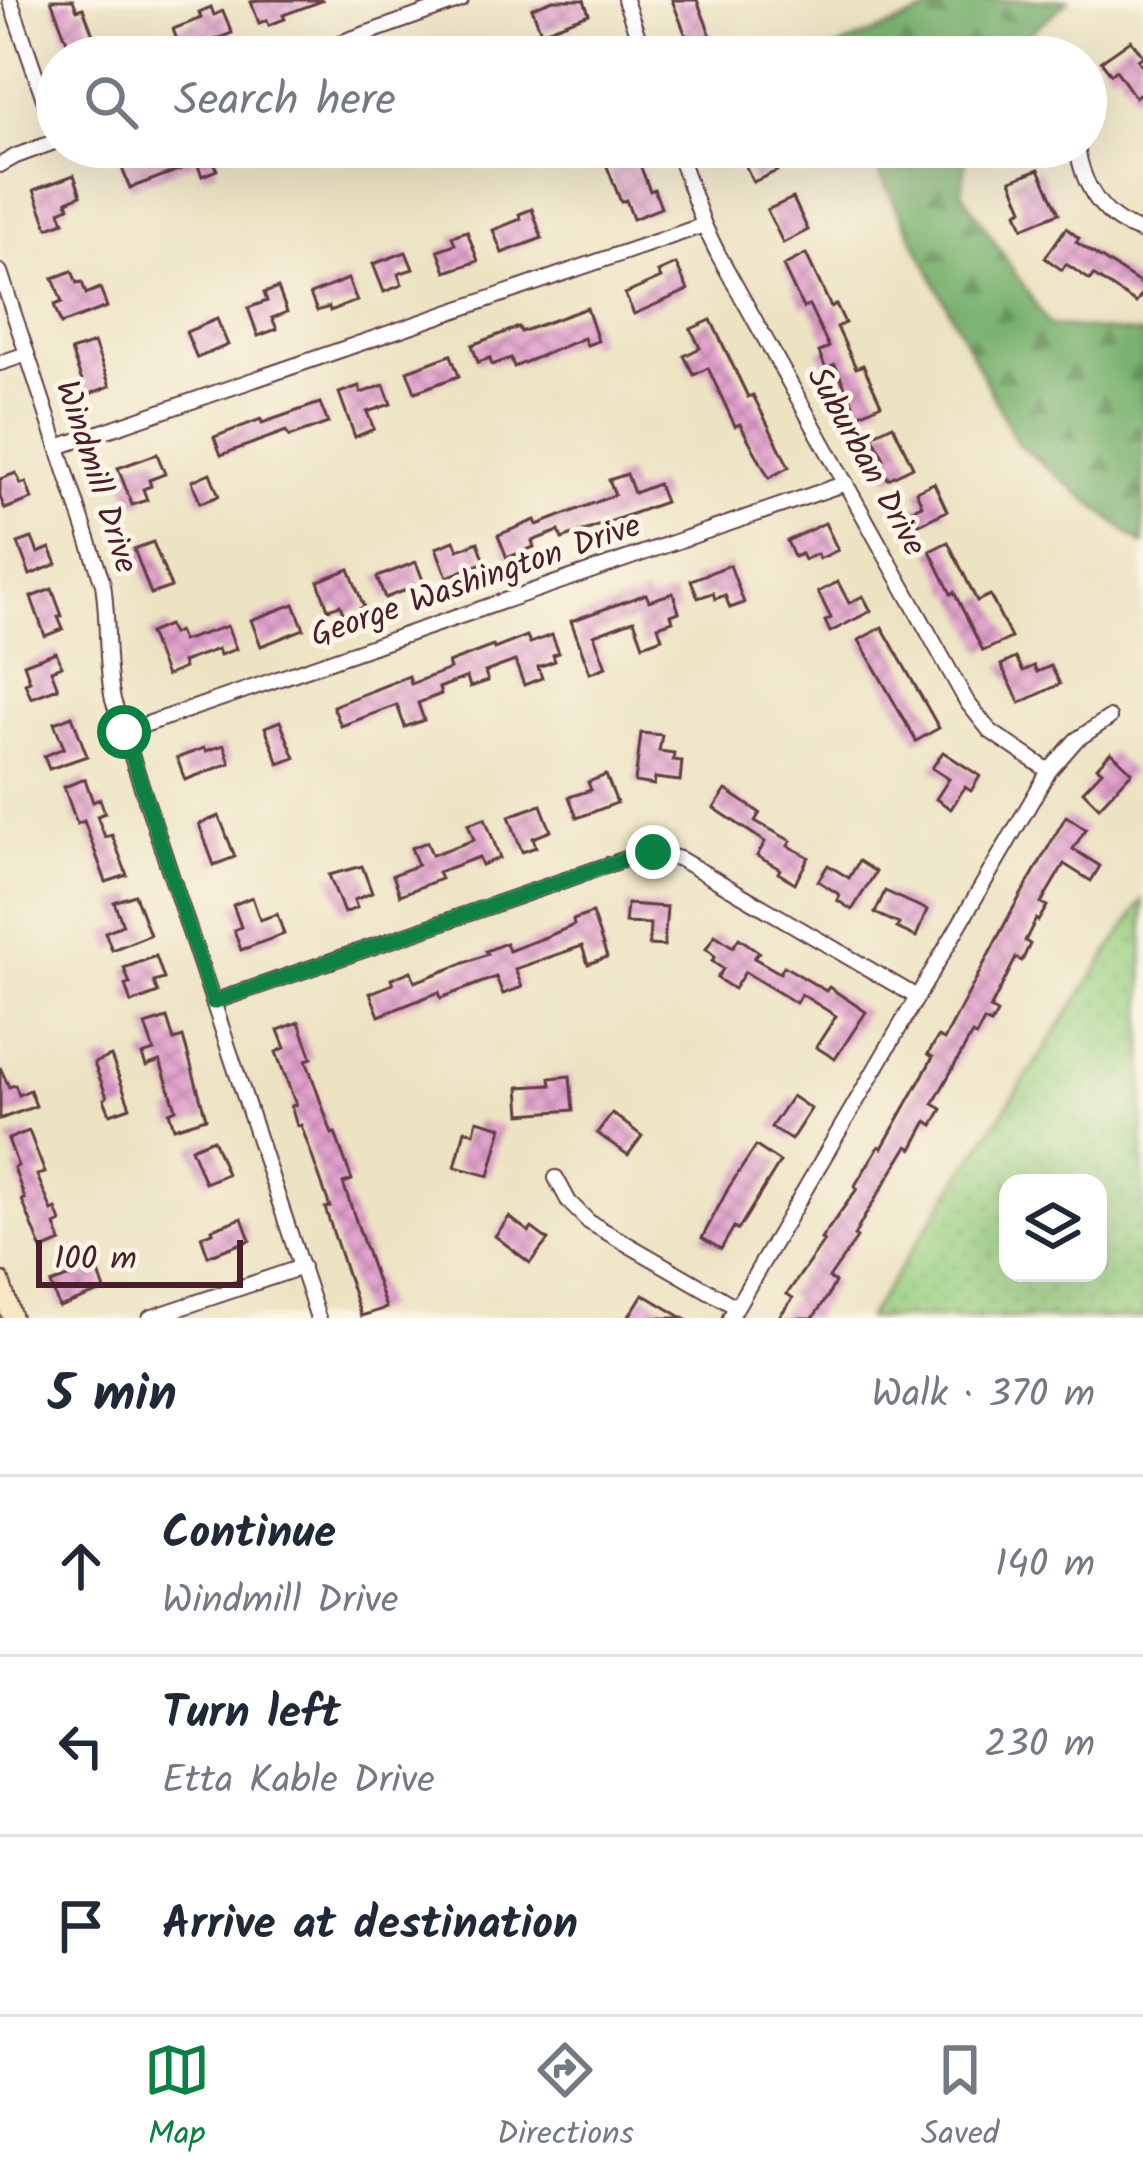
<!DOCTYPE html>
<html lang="en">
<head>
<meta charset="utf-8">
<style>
	body { margin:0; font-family:Kalam,sans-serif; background:#f6f6f7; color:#1f2937 }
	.controls { position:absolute; right:36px; bottom:36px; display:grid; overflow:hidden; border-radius:24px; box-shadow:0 12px 48px #0002 }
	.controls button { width:108px; height:108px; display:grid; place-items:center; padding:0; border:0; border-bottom:3px solid #e0e1e3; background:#fff; color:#1f2937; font:60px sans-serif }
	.scale { position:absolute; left:36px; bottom:30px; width:207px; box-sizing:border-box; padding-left:12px; border:6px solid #4a1f2b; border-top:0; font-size:33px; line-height:42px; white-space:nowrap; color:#4a1f2b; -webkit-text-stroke:9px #fcf5e5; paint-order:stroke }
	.stop { position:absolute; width:36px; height:36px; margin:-27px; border:9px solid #0b8043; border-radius:50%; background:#fff }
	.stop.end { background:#0b8043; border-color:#fff; box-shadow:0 3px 12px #0008 }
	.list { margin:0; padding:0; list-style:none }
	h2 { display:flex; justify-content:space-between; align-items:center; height:156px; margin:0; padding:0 48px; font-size:51px }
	h2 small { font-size:39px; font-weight:400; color:#747a83 }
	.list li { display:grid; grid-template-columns:78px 1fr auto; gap:36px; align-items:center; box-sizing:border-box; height:180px; padding:0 48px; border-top:3px solid #e0e1e3 }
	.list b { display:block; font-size:45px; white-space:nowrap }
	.list p { margin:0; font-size:39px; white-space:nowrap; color:#747a83 }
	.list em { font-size:39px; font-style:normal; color:#747a83 }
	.icon { flex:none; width:66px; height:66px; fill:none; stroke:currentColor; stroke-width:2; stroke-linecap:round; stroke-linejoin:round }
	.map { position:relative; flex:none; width:1143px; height:1318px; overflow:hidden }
	.search { position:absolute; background:#fff; box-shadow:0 12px 48px #0002; left:36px; right:36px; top:36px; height:132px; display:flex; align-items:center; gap:30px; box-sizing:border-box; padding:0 42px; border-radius:66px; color:#747a83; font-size:45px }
	.sheet { height:696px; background:#fff }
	nav { display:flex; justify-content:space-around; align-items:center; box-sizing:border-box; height:168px; border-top:3px solid #e0e1e3; background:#fff; font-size:33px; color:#747a83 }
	nav a { display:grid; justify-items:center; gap:6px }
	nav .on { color:#0b8043 }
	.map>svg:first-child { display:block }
	.grass { fill:url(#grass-dots); stroke:#707756; stroke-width:3; fill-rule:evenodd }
	.forest { fill:url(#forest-firs); stroke:#62684d; stroke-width:3 }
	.building { fill:url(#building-cross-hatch) }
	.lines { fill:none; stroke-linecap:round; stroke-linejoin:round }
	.street-casing { stroke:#623c42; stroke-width:18 }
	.secondary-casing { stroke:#623c42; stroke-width:22 }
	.street { stroke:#fff; stroke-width:14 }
	.secondary { stroke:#f7e8c3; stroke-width:18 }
	.route { stroke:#0b8043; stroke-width:15 }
	.labels { text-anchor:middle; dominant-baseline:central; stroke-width:10; stroke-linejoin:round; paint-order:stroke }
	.street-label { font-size:33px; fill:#4a1f2b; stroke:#fcf5e5 }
</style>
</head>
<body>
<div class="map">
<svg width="1143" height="1318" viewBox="0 0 1143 1318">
	<defs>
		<pattern id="grass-dots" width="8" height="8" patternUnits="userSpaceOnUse" patternTransform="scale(3)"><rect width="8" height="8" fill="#97cf81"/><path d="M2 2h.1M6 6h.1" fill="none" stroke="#84b170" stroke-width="1.8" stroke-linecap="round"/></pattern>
		<pattern id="forest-firs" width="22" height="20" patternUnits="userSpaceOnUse" patternTransform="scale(3)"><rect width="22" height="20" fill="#79b26f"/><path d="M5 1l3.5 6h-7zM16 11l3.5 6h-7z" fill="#65905b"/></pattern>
		<pattern id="building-cross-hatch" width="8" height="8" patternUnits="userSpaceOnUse" patternTransform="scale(3)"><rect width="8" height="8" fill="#e2a3cd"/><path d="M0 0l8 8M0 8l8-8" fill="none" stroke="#b984a7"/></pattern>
	</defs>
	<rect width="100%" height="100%" fill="#fcf5e5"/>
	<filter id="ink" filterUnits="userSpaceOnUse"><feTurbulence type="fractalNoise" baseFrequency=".00833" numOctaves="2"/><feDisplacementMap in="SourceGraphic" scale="24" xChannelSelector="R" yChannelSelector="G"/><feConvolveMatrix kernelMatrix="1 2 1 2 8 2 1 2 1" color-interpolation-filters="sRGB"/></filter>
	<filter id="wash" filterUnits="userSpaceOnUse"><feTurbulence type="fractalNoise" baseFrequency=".004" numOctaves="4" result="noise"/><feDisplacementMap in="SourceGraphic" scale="48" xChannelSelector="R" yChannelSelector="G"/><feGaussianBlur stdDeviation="2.7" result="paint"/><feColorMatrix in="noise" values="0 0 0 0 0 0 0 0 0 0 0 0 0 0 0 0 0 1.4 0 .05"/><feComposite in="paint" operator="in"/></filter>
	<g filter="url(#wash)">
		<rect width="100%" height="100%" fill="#ece3c2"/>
		<path class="grass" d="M1143 900V1318H867ZM1008 1183H1098V1273H1008Z"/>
		<g class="forest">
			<path d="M956 0H1069L1002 57 819 55Z"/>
			<path d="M866 147H967L962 192 1049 325 1143 334V545L1017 443Z"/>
		</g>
		<g id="blocks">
			<g class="building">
				<path d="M51 0H73L77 10 83 8 93 35 86 38 94 57H73Z"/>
				<path d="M258 0H321L322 1 283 15 285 19 269 25 267 20 259 23 251 2Z"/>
				<path d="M553 0H584L589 14 541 32 532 8Z"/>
				<path d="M672 0H697L717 52 703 57H688L683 43 688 41Z"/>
				<path d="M211 7 214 15 223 11 232 33 182 53 173 29 201 18 199 12Z"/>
				<path d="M1131 40 1143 56 1138 60 1143 67V91L1135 97 1116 70 1111 74 1101 61Z"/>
				<path d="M160 147H238V148L212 158 217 170 202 176 197 163 130 188 120 163Z"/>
				<path d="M592 147H633L650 191 654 189 661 208 633 219 626 200 621 202 604 159 597 161Z"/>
				<path d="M737 147H766L777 171 753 182Z"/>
				<path d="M1039 169 1059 213 1023 228 1017 212 1023 209 1011 180Z"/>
				<path d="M74 175 81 195 67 201 69 207 60 211 64 222 48 228 34 190Z"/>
				<path d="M793 198 808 230 783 243 767 210Z"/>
				<path d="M532 209 542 238 502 253 493 230 521 219 519 214Z"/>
				<path d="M1066 228 1079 238 1076 242 1143 285V293L1136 303 1093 275 1090 280 1066 264 1062 270 1045 258Z"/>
				<path d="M467 231 478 261 446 272 438 250 455 244 452 236Z"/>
				<path d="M406 252 413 269 398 274 402 285 384 292 373 264Z"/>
				<path d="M806 254 831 307 836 304 845 323 837 327 856 368 863 365 881 404 858 415 835 365 826 369 819 352 829 347 809 305 803 308 783 266Z"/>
				<path d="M676 264 688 290 634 314 625 294 661 278 658 272Z"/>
				<path d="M72 271 77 283 82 282 86 294 100 288 107 307 61 324 54 305 62 302 53 278Z"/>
				<path d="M348 279 357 301 330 311 329 307 317 311 310 294Z"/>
				<path d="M278 288 287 312 272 318 277 329 258 336 248 308 267 301 264 293Z"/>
				<path d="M587 308 598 341 587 345 584 338 514 367 511 358 492 365 490 358 478 362 472 345 519 327 521 332Z"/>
				<path d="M217 319 228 345 197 358 186 332Z"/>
				<path d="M711 320 748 397 753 395 789 467 769 478 740 424 735 426 708 368 694 375 684 356 700 348 691 329Z"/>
				<path d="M94 343 110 386 87 395 71 351Z"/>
				<path d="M451 355 459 376 415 392 407 371Z"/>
				<path d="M384 385 391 404 367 412 374 429 355 437 339 393 359 386 361 393Z"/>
				<path d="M320 403 328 423 289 437 286 431 221 455 214 437 261 419 262 423Z"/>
				<path d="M893 425 913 467 888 479 879 461 884 459 872 435Z"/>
				<path d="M157 454 165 474 149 480 151 486 143 489 147 500 132 505 118 468Z"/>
				<path d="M16 473 21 484 26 482 32 499 5 509 0 497V479Z"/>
				<path d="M210 473 219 496 200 503 192 481Z"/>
				<path d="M627 474 634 493 658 484 665 502 562 539 559 531 532 541 534 547 507 558 498 535 535 520 537 525 615 495 609 480Z"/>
				<path d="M934 483 947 511 915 526 908 511 922 505 916 491Z"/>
				<path d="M825 523 838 550 819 559 817 554 804 560 801 554 794 557 787 541Z"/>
				<path d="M32 538 38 553 50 548 57 564 30 575 18 543Z"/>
				<path d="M454 541 458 550 478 542 485 562 447 577 436 548Z"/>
				<path d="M153 542 171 587 151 594 134 549Z"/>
				<path d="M948 542 977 601 990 595 1011 638 983 651 954 592 951 594 930 551Z"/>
				<path d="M416 562 424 583 385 598 377 577Z"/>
				<path d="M730 565 744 603 730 608 725 595 715 599 713 593 698 598 691 580Z"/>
				<path d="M349 569 364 607 344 615 340 605 328 609 318 581Z"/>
				<path d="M838 582 849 603 863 596 871 611 830 632 825 621 831 618 818 592Z"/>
				<path d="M52 589 62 616 58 617 63 629 45 636 31 597Z"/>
				<path d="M673 593 679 612 671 615 673 621 658 626 662 638 643 645 634 620 594 635 606 667 590 673 571 621 646 594 649 601Z"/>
				<path d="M294 604 304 629 261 646 251 620Z"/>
				<path d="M168 625 172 634 178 631 182 641 227 626 236 649 220 655 218 649 182 662 184 668 166 676 149 633Z"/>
				<path d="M882 627 939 728 916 741 859 640Z"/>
				<path d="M552 635 559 653 553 655 555 661 538 667 542 678 524 685 515 661 485 672 488 681 470 687 467 677 439 688 441 694 418 703 424 720 405 727 397 705 341 726 333 706 409 676 411 684 450 669 448 663 493 646 494 649 527 636 530 643Z"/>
				<path d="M56 652 62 666 51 670 58 688 31 698 25 683 30 681 24 664Z"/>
				<path d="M1016 658 1023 671 1034 666 1037 672 1051 666 1060 684 1020 703 1001 665Z"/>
				<path d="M72 716 87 756 49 769 44 756 64 748 54 723Z"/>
				<path d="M280 721 295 758 279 764 265 727Z"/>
				<path d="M641 733 662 735 659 751 674 753 673 760 682 761 680 781 655 778 654 785 635 782Z"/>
				<path d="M224 745 230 763 185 780 177 758 204 748 206 751Z"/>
				<path d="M943 752 980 776 971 791 965 787 951 809 936 799 949 779 932 768Z"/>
				<path d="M1111 752 1132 772 1099 807 1083 791 1102 771 1097 767Z"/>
				<path d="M606 775 617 803 577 818 569 797 591 790 588 782Z"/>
				<path d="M85 779 93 802 100 799 105 813 97 816 105 837 112 835 127 875 106 882 84 821 77 824 64 787Z"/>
				<path d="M726 790 760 813 755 821 791 841 788 846 809 857 795 883 778 873 780 869 757 856 765 842 714 808Z"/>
				<path d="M541 805 551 831 533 838 536 847 522 852 509 816Z"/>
				<path d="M219 816 235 857 214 865 199 824Z"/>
				<path d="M1066 816 1086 829 1073 849 1100 866 1091 881 1064 864 1041 903 1047 906 1038 921 1036 919 1025 941 1030 944 1022 961 1016 958 990 1009 997 1013 991 1024 984 1021 976 1036 972 1034 933 1104 942 1109 933 1125 927 1121 912 1149 908 1146 866 1214 854 1236 857 1238 829 1278 835 1282 828 1296 813 1318H778L793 1298 787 1294 824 1241 821 1239 857 1189 854 1187 879 1146 882 1148 933 1057 928 1054 938 1037 944 1040 1010 914Z"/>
				<path d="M485 818 500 858 482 865 479 857 438 872 441 879 400 895 393 875 418 865 411 848 427 842 432 855 474 840 468 824Z"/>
				<path d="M859 861 876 872 852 910 837 900 840 895 818 881 828 865 849 878Z"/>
				<path d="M362 866 372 893 354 900 357 908 344 913 329 875Z"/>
				<path d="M885 891 927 910 916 937 897 928 899 924 875 913Z"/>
				<path d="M135 895 150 935 112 950 105 932 123 925 114 902Z"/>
				<path d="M252 897 260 920 277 914 284 934 241 950 234 930 241 927 233 905Z"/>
				<path d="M627 904 667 907 664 946 649 945 650 924 625 923Z"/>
				<path d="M592 913 607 957 588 964 582 946 515 969 522 987 503 994 496 977 441 998 439 992 379 1016 370 993 393 984 391 979 411 971 415 982 488 954 486 951 506 943 509 951 551 935 574 925 573 920Z"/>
				<path d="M715 935 733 947 739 938 759 952 754 958 780 973 784 966 826 991 829 987 866 1012 835 1059 816 1047 836 1016 801 994 796 1003 745 972 734 989 717 978 723 969 712 961 715 956 706 949Z"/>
				<path d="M156 956 164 979 154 982 158 993 131 1003 125 985 130 984 124 968Z"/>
				<path d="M167 1018 174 1040 183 1037 206 1118 174 1128 169 1112 176 1109 160 1061 146 1066 142 1055 154 1051 145 1025Z"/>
				<path d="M299 1022 312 1058 306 1060 332 1134 335 1133 352 1180 343 1183 386 1308 361 1316 325 1208 330 1207 301 1125 297 1126 291 1106 296 1105 276 1052 285 1048 278 1030Z"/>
				<path d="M111 1056 130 1107 110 1114 104 1099 107 1097 94 1063Z"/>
				<path d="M0 1067 9 1087 15 1085 19 1095 30 1090 36 1106 0 1119Z"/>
				<path d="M570 1076 573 1110 521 1114 519 1087 551 1085 550 1078Z"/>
				<path d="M792 1096 811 1109 791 1140 771 1127Z"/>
				<path d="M612 1113 642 1136 628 1155 597 1133Z"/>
				<path d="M477 1120 502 1127 489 1176 455 1167 465 1130 474 1133Z"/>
				<path d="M29 1131 45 1173 37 1175 52 1211 56 1209 61 1222 55 1225 61 1242 42 1250 22 1200 25 1199 14 1168 18 1166 8 1139Z"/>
				<path d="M213 1139 227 1174 205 1183 191 1148Z"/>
				<path d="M756 1146 780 1162 738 1230 734 1227 721 1249 702 1238 729 1187Z"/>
				<path d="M509 1217 529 1232 532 1228 548 1240 530 1263 495 1236Z"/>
				<path d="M242 1218 250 1240 208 1256 201 1236 213 1232 212 1229Z"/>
				<path d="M97 1267 105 1290 59 1307 51 1284Z"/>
				<path d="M643 1294 683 1318H628Z"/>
			</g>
		</g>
	</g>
	<g filter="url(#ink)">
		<use href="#blocks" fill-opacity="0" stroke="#623c42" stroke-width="3"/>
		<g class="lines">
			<g class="street-casing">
				<g id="street">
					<path d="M10 0 57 137"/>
					<path d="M625 0 645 57"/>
					<path d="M300 57 461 0"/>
					<path d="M676 147 704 225 718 254 967 702 990 731 1049 771"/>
					<path d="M1077 147C1083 187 1103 220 1143 232"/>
					<path d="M0 165 16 156 57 141"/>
					<path d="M0 272 103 584C109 623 105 661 113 700L318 1318"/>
					<path d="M0 363 27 354"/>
					<path d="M58 447 704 225"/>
					<path d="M124 732 846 483"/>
					<path d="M213 1002 637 855 653 852 680 859 917 997"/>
					<path d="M556 1178 569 1202 589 1222 736 1307"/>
					<path d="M150 1318 302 1267"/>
					<path d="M730 1318 1049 771 1076 740 1109 718"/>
				</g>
			</g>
			<g class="secondary-casing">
				<path id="secondary" d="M0 1281 12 1318"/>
			</g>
			<use href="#street" class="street"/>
			<use href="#secondary" class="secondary"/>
		</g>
	</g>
	<g class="lines" filter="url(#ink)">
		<path class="route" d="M124 732 213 1002 637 855 653 852"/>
	</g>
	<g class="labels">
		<g class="street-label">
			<text transform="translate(865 462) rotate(61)">Suburban Drive</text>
			<text transform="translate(95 477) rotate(72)">Windmill Drive</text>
			<text transform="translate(476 582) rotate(-19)">George Washington Drive</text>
		</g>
	</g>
</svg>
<div class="controls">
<button><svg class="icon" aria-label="layers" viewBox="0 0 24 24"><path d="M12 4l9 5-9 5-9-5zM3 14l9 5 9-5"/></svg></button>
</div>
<div class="scale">100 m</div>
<div class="stop" style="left:124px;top:732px"></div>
<div class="stop end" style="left:653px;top:852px"></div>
<div class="search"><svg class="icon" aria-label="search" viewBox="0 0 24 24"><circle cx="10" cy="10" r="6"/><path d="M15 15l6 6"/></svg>Search here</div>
</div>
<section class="sheet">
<h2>5 min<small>Walk · 370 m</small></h2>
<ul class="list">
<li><svg class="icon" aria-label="ahead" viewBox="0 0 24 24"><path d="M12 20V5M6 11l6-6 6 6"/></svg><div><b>Continue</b><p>Windmill Drive</p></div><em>140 m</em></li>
<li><svg class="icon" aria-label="left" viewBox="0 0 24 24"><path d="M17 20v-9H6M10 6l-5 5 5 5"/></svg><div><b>Turn left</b><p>Etta Kable Drive</p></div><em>230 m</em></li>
<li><svg class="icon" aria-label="arrive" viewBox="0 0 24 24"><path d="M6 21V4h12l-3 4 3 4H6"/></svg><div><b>Arrive at destination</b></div></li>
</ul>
</section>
<nav>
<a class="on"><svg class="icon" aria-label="map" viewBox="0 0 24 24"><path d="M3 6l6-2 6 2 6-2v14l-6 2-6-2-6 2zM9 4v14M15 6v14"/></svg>Map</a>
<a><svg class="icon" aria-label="directions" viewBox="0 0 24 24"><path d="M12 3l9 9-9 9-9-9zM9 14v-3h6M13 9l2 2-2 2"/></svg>Directions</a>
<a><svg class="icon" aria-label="saved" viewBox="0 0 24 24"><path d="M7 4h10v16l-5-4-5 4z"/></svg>Saved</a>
</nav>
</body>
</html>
